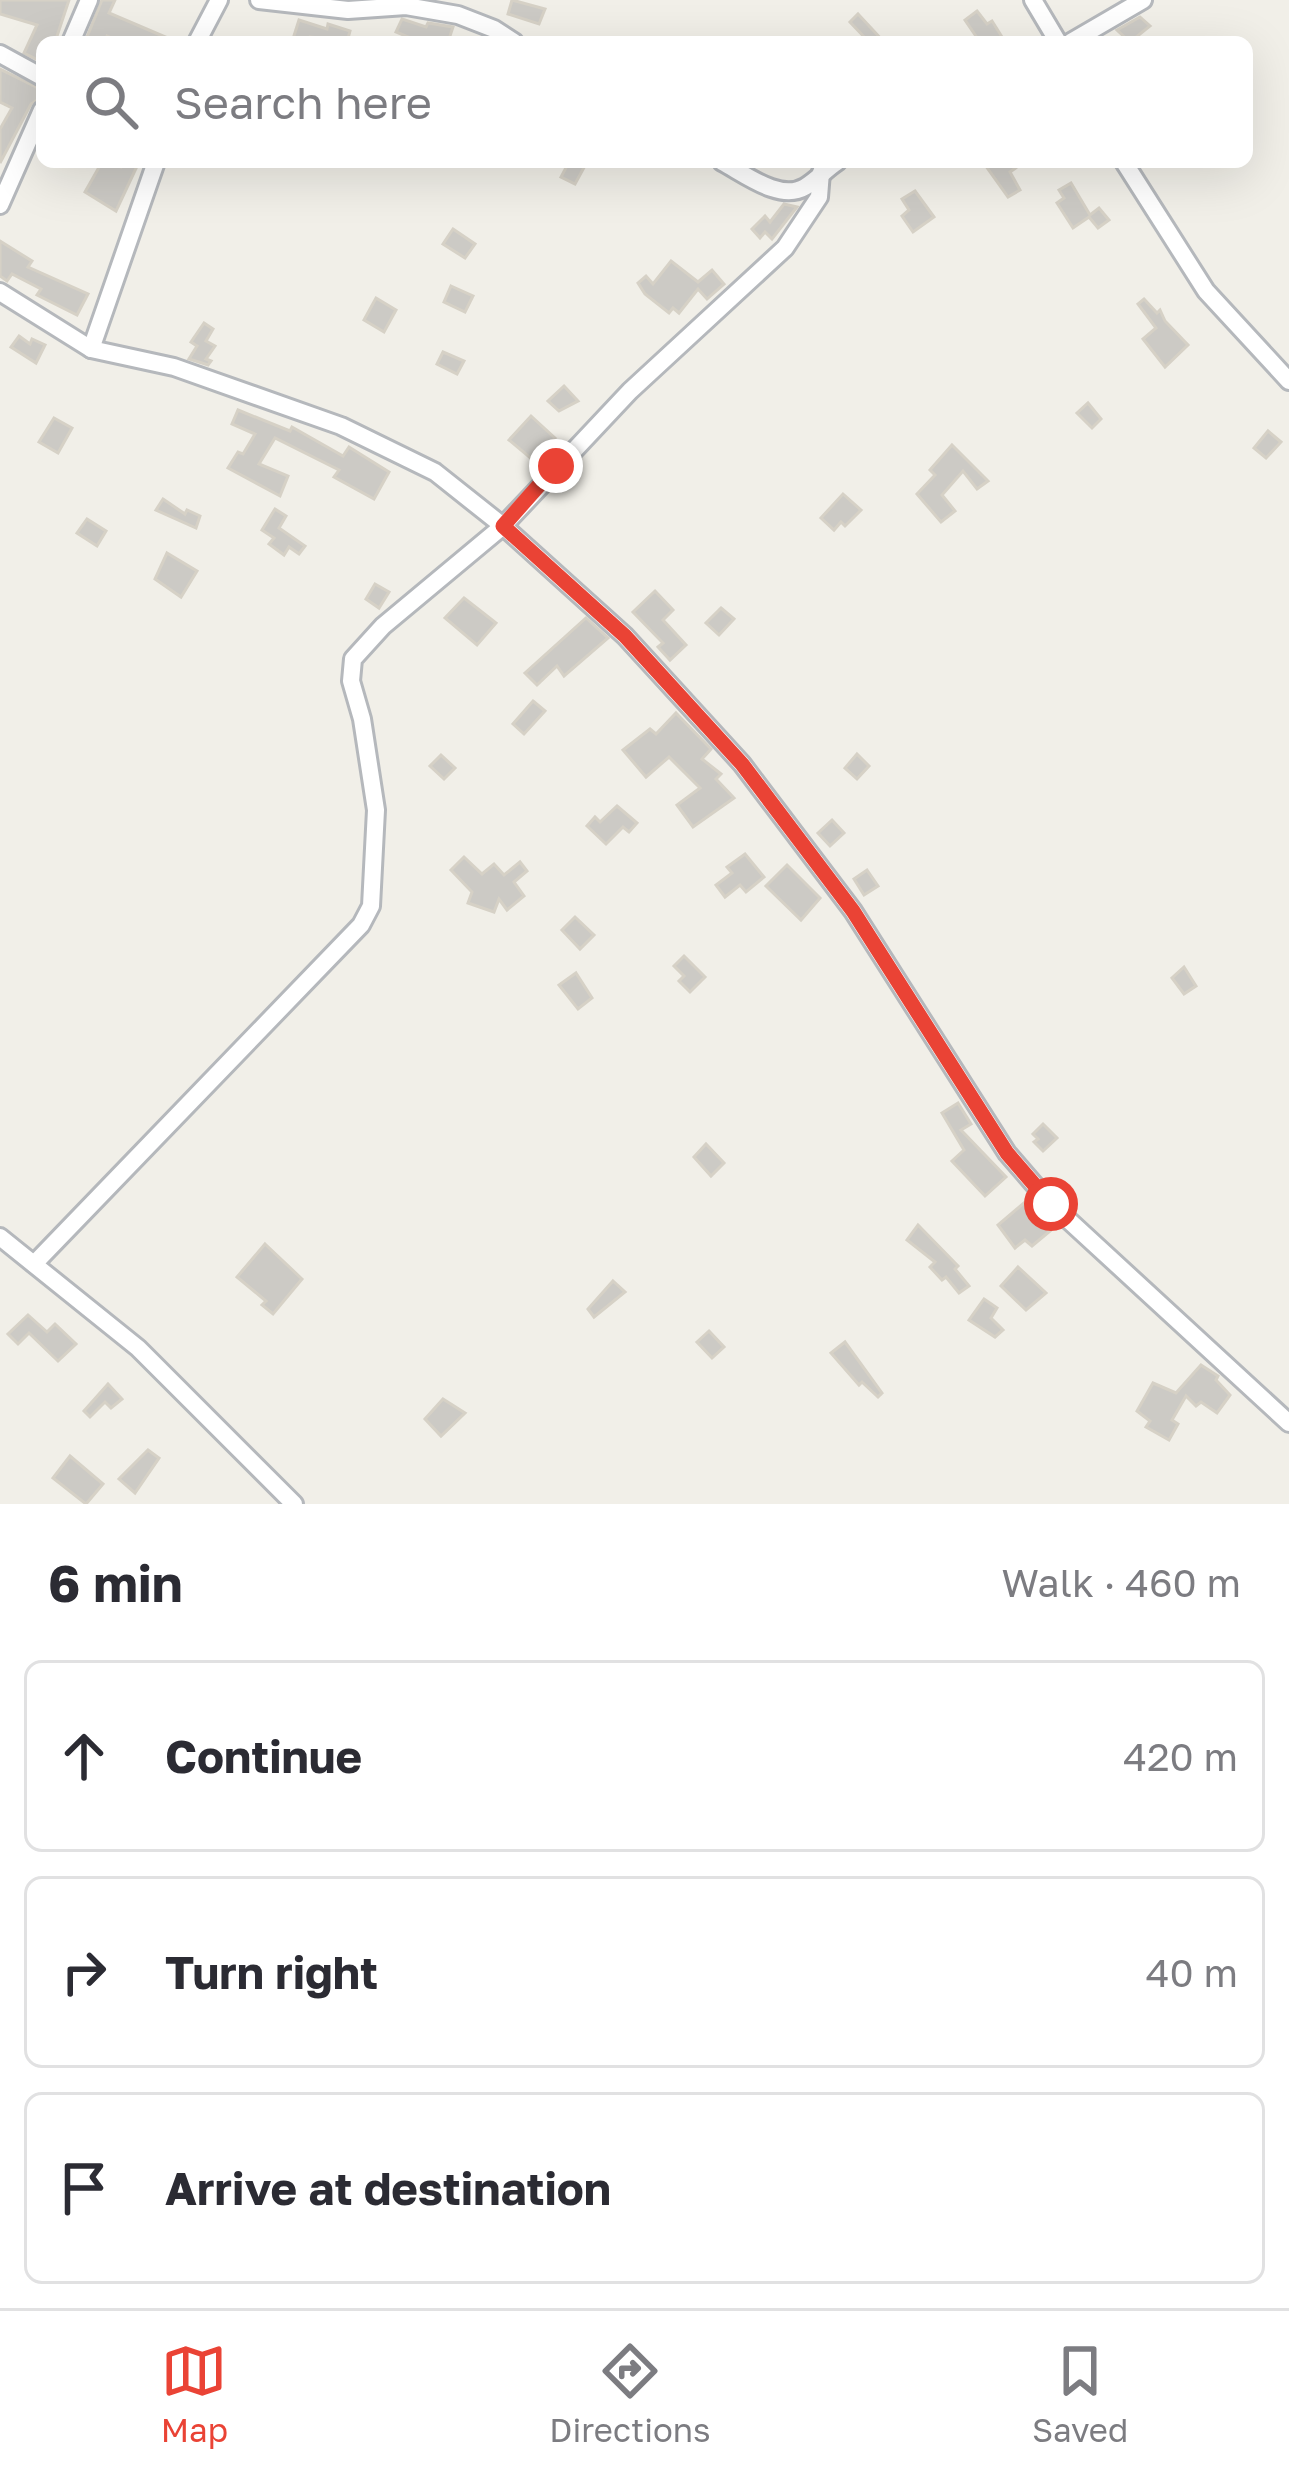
<!DOCTYPE html>
<html lang="en">
<head>
<meta charset="utf-8">
<style>
	body { margin:0; font-family:"Golos Text",sans-serif; background:#f2f2f3; color:#2b2b33 }
	.stop { position:absolute; width:36px; height:36px; margin:-27px; border:9px solid #ea4335; border-radius:50%; background:#fff }
	.stop.end { background:#ea4335; border-color:#fff; box-shadow:0 3px 12px #0008 }
	.list { margin:0; padding:0; list-style:none }
	h2 { display:flex; justify-content:space-between; align-items:center; height:156px; margin:0; padding:0 48px; font-size:51px }
	h2 small { font-size:39px; font-weight:400; color:#7c7c81 }
	.list li { display:grid; grid-template-columns:78px 1fr auto; gap:36px; align-items:center; box-sizing:border-box; height:192px; margin:0 24px 24px; padding:0 24px; border:3px solid #e1e1e2; border-radius:18px }
	.list b { display:block; font-size:45px; white-space:nowrap }
	.list em { font-size:39px; font-style:normal; color:#7c7c81 }
	.icon { flex:none; width:66px; height:66px; fill:none; stroke:currentColor; stroke-width:2; stroke-linecap:round; stroke-linejoin:round }
	.map { position:relative; flex:none; width:1289px; height:1504px; overflow:hidden }
	.search { position:absolute; background:#fff; box-shadow:0 12px 48px #0002; left:36px; right:36px; top:36px; height:132px; display:flex; align-items:center; gap:30px; box-sizing:border-box; padding:0 42px; border-radius:18px; color:#7c7c81; font-size:45px }
	.sheet { height:804px; background:#fff }
	nav { display:flex; justify-content:space-around; align-items:center; box-sizing:border-box; height:168px; border-top:3px solid #e1e1e2; background:#fff; font-size:33px; color:#7c7c81 }
	nav a { display:grid; justify-items:center; gap:6px }
	nav .on { color:#ea4335 }
	.map>svg:first-child { display:block }
	.building { fill:#cccac5; stroke:#d6d1c6; stroke-width:3 }
	.lines { fill:none; stroke-linecap:round; stroke-linejoin:round }
	.street-casing { stroke:#b5b8bc; stroke-width:22 }
	.street { stroke:#fff; stroke-width:16 }
	.route { stroke:#ea4335; stroke-width:15 }
</style>
</head>
<body>
<div class="map">
<svg width="1289" height="1504" viewBox="0 0 1289 1504">
	<rect width="100%" height="100%" fill="#f1efe8"/>
	<g class="building">
		<path d="M0 0H69L55 42H42V62L24 53 37 25 0 14Z"/>
		<path d="M102 0H115L109 13 177 42H121L107 36 105 42H85Z"/>
		<path d="M512 0 545 9 539 24 508 14Z"/>
		<path d="M977 11 987 24 992 21 1002 37 994 42H980L965 20Z"/>
		<path d="M858 14 884 42H869L850 22Z"/>
		<path d="M1140 17 1150 26 1130 42 1117 30Z"/>
		<path d="M402 19 426 27 428 23 453 27 448 42H420L396 32Z"/>
		<path d="M299 20 327 29 328 24 350 31 347 42 310 37 308 42H292Z"/>
		<path d="M0 69 42 90V97L31 104 0 163V129L12 108 0 102Z"/>
		<path d="M102 162 121 167 123 162H139L116 211 85 192Z"/>
		<path d="M569 162H587L575 184 561 177Z"/>
		<path d="M983 162H1024L1010 172 1020 190 1008 197Z"/>
		<path d="M1071 183 1090 215 1099 208 1109 220 1098 228 1089 217 1073 228 1057 203 1064 198 1059 190Z"/>
		<path d="M915 191 934 217 913 232 902 216 909 210 902 199Z"/>
		<path d="M784 204 797 207 772 239 765 232 760 238 752 229 765 216 770 222Z"/>
		<path d="M453 229 475 244 465 258 443 244Z"/>
		<path d="M0 241 32 261 28 267 88 294 77 315 37 295 41 289 12 274 7 281 0 276Z"/>
		<path d="M671 261 698 282 712 270 724 284 707 299 698 289 679 313 673 308 669 313 645 294 638 283 646 276 653 284Z"/>
		<path d="M451 286 473 296 465 312 444 302Z"/>
		<path d="M376 298 396 310 384 332 364 320Z"/>
		<path d="M1144 299 1157 313 1160 310 1165 321 1188 345 1165 367 1143 339 1156 328 1138 304Z"/>
		<path d="M204 323 213 329 206 341 215 346 206 359 211 361 208 365 189 359 197 346 191 342Z"/>
		<path d="M19 336 30 344 32 339 45 345 36 363 11 347Z"/>
		<path d="M443 352 464 361 457 374 437 364Z"/>
		<path d="M564 386 578 401 559 411 548 401Z"/>
		<path d="M1088 403 1101 419 1092 428 1077 413Z"/>
		<path d="M238 410 290 431 292 427 343 456 349 447 389 472 374 499 334 477 339 470 275 438 259 464 288 476 280 496 228 468 238 452 243 454 255 434 232 424Z"/>
		<path d="M531 416 555 438 534 461 509 440Z"/>
		<path d="M54 418 72 428 58 453 39 442Z"/>
		<path d="M1268 431 1281 442 1266 458 1254 448Z"/>
		<path d="M952 445 988 481 977 489 963 471 942 495 955 511 941 522 917 494 935 475 930 470Z"/>
		<path d="M843 494 861 510 845 526 841 522 834 530 821 518Z"/>
		<path d="M163 499 185 514 187 510 200 516 196 528 156 510Z"/>
		<path d="M275 509 286 516 279 528 305 546 299 554 289 547 284 555 269 544 274 538 262 530Z"/>
		<path d="M87 519 106 531 97 546 77 533Z"/>
		<path d="M167 553 197 571 181 597 155 579Z"/>
		<path d="M375 584 389 592 379 608 366 599Z"/>
		<path d="M655 591 673 610 663 620 686 645 670 660 658 647 663 643 633 612Z"/>
		<path d="M464 598 496 623 477 645 445 618Z"/>
		<path d="M721 608 734 619 719 635 706 623Z"/>
		<path d="M586 618 608 638 564 676 557 666 537 685 525 673Z"/>
		<path d="M533 701 545 711 524 734 513 724Z"/>
		<path d="M676 713 711 749 702 759 721 774 716 779 734 798 693 827 677 805 700 788 669 757 646 777 623 750 650 729 656 734Z"/>
		<path d="M857 754 869 766 857 779 845 768Z"/>
		<path d="M441 755 455 768 444 779 430 766Z"/>
		<path d="M617 806 637 823 629 832 623 827 606 844 587 826 595 817 600 822Z"/>
		<path d="M832 820 844 833 830 846 818 833Z"/>
		<path d="M745 854 764 877 746 892 740 885 725 897 716 885 732 873 727 867Z"/>
		<path d="M464 857 482 874 494 864 504 875 520 862 527 871 514 882 524 896 507 910 499 899 494 912 468 903 472 892 451 870Z"/>
		<path d="M787 865 820 898 801 920 766 886Z"/>
		<path d="M867 870 878 886 864 895 854 879Z"/>
		<path d="M575 917 594 935 580 949 562 930Z"/>
		<path d="M684 956 705 977 690 992 679 981 684 976 674 966Z"/>
		<path d="M1184 967 1196 986 1184 994 1172 978Z"/>
		<path d="M576 973 592 998 578 1009 559 985Z"/>
		<path d="M958 1103 971 1124 961 1130 1006 1177 985 1196 952 1161 964 1150 942 1113Z"/>
		<path d="M1043 1124 1057 1138 1043 1151 1034 1142 1038 1139 1033 1134Z"/>
		<path d="M706 1144 724 1163 711 1176 694 1157Z"/>
		<path d="M1025 1202 1050 1231 1032 1246 1025 1240 1015 1248 998 1225Z"/>
		<path d="M918 1225 958 1266 955 1269 969 1286 959 1293 946 1277 942 1280 930 1267 935 1262 907 1240Z"/>
		<path d="M265 1244 302 1279 273 1314 262 1305 266 1301 237 1277Z"/>
		<path d="M1018 1267 1046 1293 1026 1310 1001 1286Z"/>
		<path d="M613 1281 625 1292 594 1317 588 1309Z"/>
		<path d="M984 1299 997 1308 991 1318 1003 1330 995 1337 969 1320Z"/>
		<path d="M28 1315 47 1332 55 1324 76 1344 58 1361 29 1333 18 1344 8 1334Z"/>
		<path d="M709 1331 724 1347 712 1358 697 1342Z"/>
		<path d="M845 1342 882 1393 878 1397 862 1382 859 1385 831 1353Z"/>
		<path d="M1201 1365 1218 1376 1216 1380 1230 1395 1217 1413 1201 1402 1196 1406 1186 1396 1172 1420 1178 1424 1169 1440 1146 1427 1150 1421 1137 1411 1153 1383 1176 1393Z"/>
		<path d="M108 1384 122 1399 111 1408 105 1402 90 1417 84 1411Z"/>
		<path d="M443 1399 465 1413 441 1436 425 1419Z"/>
		<path d="M148 1450 159 1458 135 1493 119 1479Z"/>
		<path d="M70 1456 103 1484 86 1504 53 1478Z"/>
	</g>
	<g class="lines">
		<g class="street-casing">
			<g id="street">
				<path d="M259 0 348 10 406 6 458 15 494 29 514 42"/>
				<path d="M1033 0 1058 42"/>
				<path d="M71 42 89 0"/>
				<path d="M197 42 219 0"/>
				<path d="M1071 42 1143 0"/>
				<path d="M0 54 42 77"/>
				<path d="M722 162C745 174 780 202 805 187 817 180 826 169 837 162"/>
				<path d="M1124 162 1206 291 1289 381"/>
				<path d="M0 205 42 110"/>
				<path d="M0 292 91 349 174 367 341 426 435 472 503 526 625 636 742 764 853 911 1007 1153 1051 1204 1289 1423"/>
				<path d="M91 349 156 162"/>
				<path d="M0 1237 138 1348 294 1504"/>
				<path d="M34 1264 361 925 371 906 376 810 362 719 351 681 353 659 383 626 503 526 630 391 785 248 819 197 821 172"/>
			</g>
		</g>
		<use href="#street" class="street"/>
	</g>
	<g class="lines">
		<path class="route" d="M556 466 503 526 625 636 742 764 853 911 1007 1153 1051 1204"/>
	</g>
</svg>
<div class="stop" style="left:1051px;top:1204px"></div>
<div class="stop end" style="left:556px;top:466px"></div>
<div class="search"><svg class="icon" aria-label="search" viewBox="0 0 24 24"><circle cx="10" cy="10" r="6"/><path d="M15 15l6 6"/></svg>Search here</div>
</div>
<section class="sheet">
<h2>6 min<small>Walk · 460 m</small></h2>
<ul class="list">
<li><svg class="icon" aria-label="ahead" viewBox="0 0 24 24"><path d="M12 20V5M6 11l6-6 6 6"/></svg><div><b>Continue</b></div><em>420 m</em></li>
<li><svg class="icon" aria-label="right" viewBox="0 0 24 24"><path d="M7 20v-9h11M14 6l5 5-5 5"/></svg><div><b>Turn right</b></div><em>40 m</em></li>
<li><svg class="icon" aria-label="arrive" viewBox="0 0 24 24"><path d="M6 21V4h12l-3 4 3 4H6"/></svg><div><b>Arrive at destination</b></div></li>
</ul>
</section>
<nav>
<a class="on"><svg class="icon" aria-label="map" viewBox="0 0 24 24"><path d="M3 6l6-2 6 2 6-2v14l-6 2-6-2-6 2zM9 4v14M15 6v14"/></svg>Map</a>
<a><svg class="icon" aria-label="directions" viewBox="0 0 24 24"><path d="M12 3l9 9-9 9-9-9zM9 14v-3h6M13 9l2 2-2 2"/></svg>Directions</a>
<a><svg class="icon" aria-label="saved" viewBox="0 0 24 24"><path d="M7 4h10v16l-5-4-5 4z"/></svg>Saved</a>
</nav>
</body>
</html>
